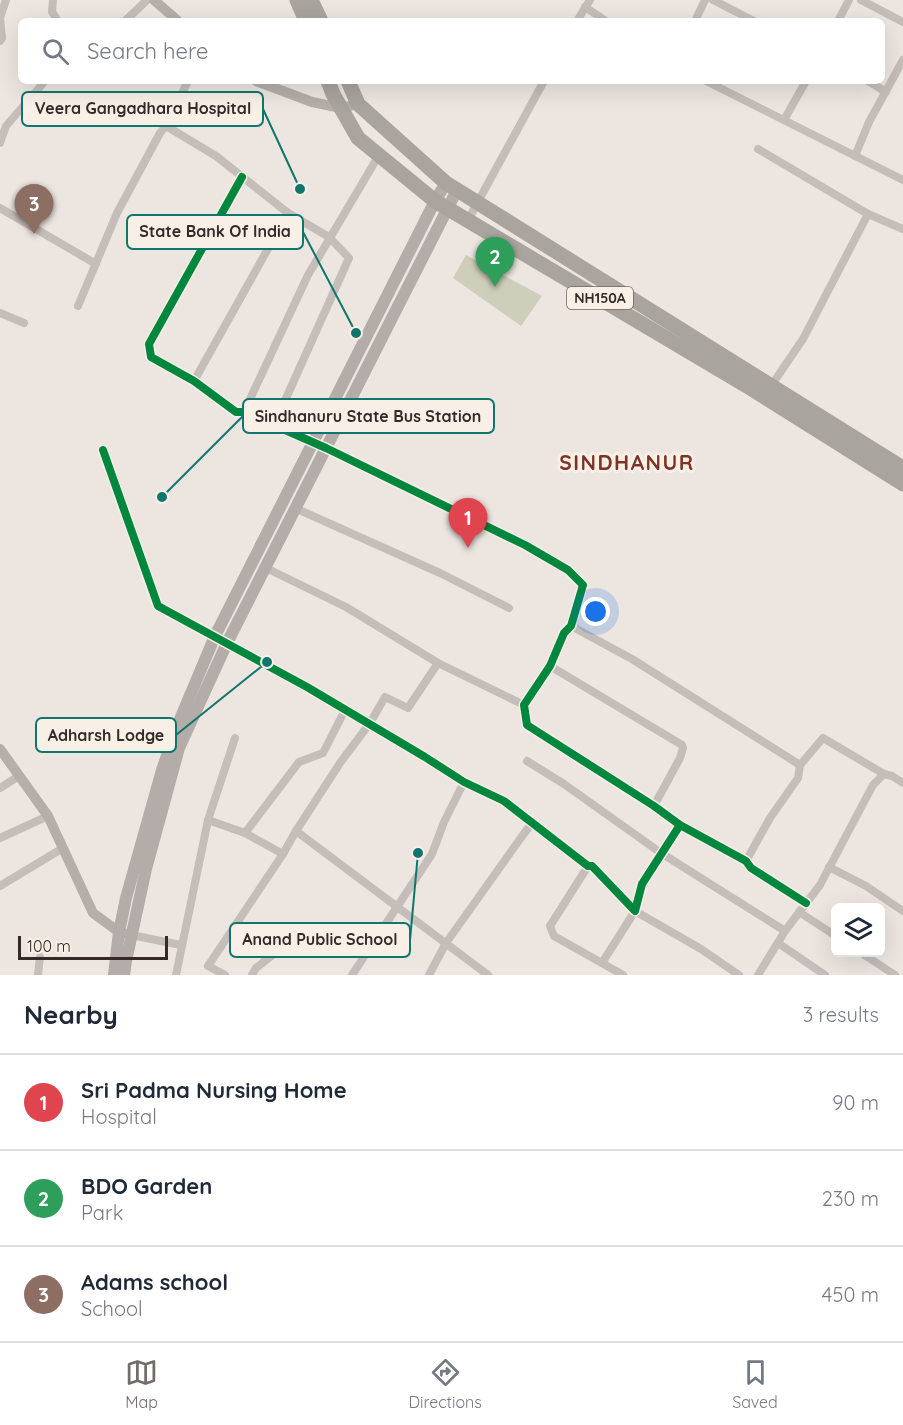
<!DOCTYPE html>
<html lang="en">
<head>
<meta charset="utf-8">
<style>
	body { margin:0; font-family:Quicksand,sans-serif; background:#f2f2f3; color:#1f2937 }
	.controls { position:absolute; right:18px; bottom:18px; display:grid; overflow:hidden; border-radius:9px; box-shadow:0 6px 24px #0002 }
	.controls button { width:54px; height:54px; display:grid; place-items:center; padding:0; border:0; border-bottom:2px solid #e0e1e3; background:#fff; color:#1f2937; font:30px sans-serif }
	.scale { position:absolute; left:18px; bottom:15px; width:150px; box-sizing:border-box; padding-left:6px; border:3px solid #342b28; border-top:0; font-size:16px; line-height:21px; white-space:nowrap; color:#342b28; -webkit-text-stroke:4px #f8efe7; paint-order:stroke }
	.you { position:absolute; left:596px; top:612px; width:21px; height:21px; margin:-15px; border:4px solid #fff; border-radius:50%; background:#1a73e8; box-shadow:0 0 0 9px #1a73e833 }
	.badge { display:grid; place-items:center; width:39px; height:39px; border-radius:50%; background:#746c68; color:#fff; font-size:20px; font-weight:700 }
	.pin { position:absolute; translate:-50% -50px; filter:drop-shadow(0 2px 3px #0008) }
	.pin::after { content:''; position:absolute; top:32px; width:21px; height:18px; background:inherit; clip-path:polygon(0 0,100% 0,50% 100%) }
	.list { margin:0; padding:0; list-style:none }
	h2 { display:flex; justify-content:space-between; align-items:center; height:78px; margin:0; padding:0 24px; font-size:26px }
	h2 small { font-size:20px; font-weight:400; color:#747a83 }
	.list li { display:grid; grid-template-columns:39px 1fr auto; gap:18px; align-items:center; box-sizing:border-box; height:96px; padding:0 24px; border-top:2px solid #e0e1e3 }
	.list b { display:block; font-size:22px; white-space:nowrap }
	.list p { margin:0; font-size:20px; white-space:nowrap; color:#747a83 }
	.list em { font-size:20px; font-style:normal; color:#747a83 }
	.icon { flex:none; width:33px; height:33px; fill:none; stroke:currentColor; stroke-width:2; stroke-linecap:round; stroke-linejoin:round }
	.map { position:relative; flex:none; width:903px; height:975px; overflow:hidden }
	.search { position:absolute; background:#fff; box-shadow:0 6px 24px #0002; left:18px; right:18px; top:18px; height:66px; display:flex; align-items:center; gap:15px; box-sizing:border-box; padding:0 21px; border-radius:9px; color:#747a83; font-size:22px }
	.sheet { height:366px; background:#fff }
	nav { display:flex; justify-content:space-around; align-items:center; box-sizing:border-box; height:84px; border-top:2px solid #e0e1e3; background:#fff; font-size:16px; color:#747a83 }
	nav a { display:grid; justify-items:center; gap:3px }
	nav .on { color:#746c68 }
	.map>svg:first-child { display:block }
	.green { fill:#cecfbb }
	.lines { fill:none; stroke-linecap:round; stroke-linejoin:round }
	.street { stroke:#c4bdb9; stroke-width:8 }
	.secondary { stroke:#b5aeaa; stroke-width:10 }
	.primary { stroke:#b3aca8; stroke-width:12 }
	.highway { stroke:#aaa49f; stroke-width:15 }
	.cycleway-casing { stroke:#f8efe7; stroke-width:11 }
	.cycleway { stroke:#00873e; stroke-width:8 }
	.labels { text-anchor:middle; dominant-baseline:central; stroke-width:6; stroke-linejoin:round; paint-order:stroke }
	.shield { fill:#f8efe7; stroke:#6f6661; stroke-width:1.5 }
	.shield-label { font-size:14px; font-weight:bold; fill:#342b28 }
	.district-label { font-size:21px; font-weight:bold; letter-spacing:1.5px; fill:#7d3427; stroke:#f8efe7 }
	.leader { fill:none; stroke:#0f766e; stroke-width:2 }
	.callout-dot { fill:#0f766e; stroke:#f8efe7; stroke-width:2 }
	.callout { fill:#f8efe7; stroke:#0f766e; stroke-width:2 }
	.callout-label { font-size:16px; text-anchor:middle; font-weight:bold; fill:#342b28 }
</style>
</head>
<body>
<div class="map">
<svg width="903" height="975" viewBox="0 0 903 975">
	<rect width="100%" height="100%" fill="#ece5e0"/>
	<path class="green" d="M466 255 542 296 521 326 453 278Z"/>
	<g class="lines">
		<g class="street">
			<path d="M53 0 52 12 58 21"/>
			<path d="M713 0 754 21"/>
			<path d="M861 0 903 22"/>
			<path d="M585 7 606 21"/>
			<path d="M125 21 147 0"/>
			<path d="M577 21 590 0"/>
			<path d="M695 21 705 0"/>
			<path d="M838 21 849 0"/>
			<path d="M0 41 2 38 0 18 6 0"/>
			<path d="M706 81 903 180"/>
			<path d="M868 81 886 92"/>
			<path d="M784 120 806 81"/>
			<path d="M166 126 216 156 288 213 329 237 349 258 274 425"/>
			<path d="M0 143 6 126 45 81"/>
			<path d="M758 149 868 214 903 229"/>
			<path d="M855 156 869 122 903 60"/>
			<path d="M242 177 149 344 151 357 194 381 236 412H244L326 448 525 545 568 570 583 585 571 626 564 633 550 666 524 705 527 725 654 806 680 825 746 861 751 868 806 903"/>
			<path d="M0 208 96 264"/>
			<path d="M468 220 544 81"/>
			<path d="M78 306 117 213 160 133 166 126 188 81"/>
			<path d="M0 313 24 323"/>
			<path d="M194 381 288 213"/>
			<path d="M771 386 803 339 868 214"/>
			<path d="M244 412 308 275 379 155"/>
			<path d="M103 450 158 606 307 687 425 757 464 782 504 801 588 866H592L635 911 642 884 680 825"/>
			<path d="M295 508 440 573 509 608"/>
			<path d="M266 568 346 607 438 663 524 705"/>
			<path d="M571 626 632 659 800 765"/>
			<path d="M550 666 682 745 683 748 680 758 654 806"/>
			<path d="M527 761 564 784 661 853 785 931"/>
			<path d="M0 788 19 776"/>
			<path d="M208 820 245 833 283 854"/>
			<path d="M296 831 488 975"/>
			<path d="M245 833 299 762 323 753 345 710"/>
			<path d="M0 838 48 816"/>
			<path d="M746 861 770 818 798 778 800 765 823 738 884 774 892 776 903 783"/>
			<path d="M588 866 550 926 554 936 623 975"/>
			<path d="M829 867 866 886 903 911"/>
			<path d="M0 886 63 848"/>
			<path d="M799 912 836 936"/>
			<path d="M131 935 181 945"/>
			<path d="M778 943 825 975"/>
			<path d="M860 952 895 975"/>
			<path d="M602 963 635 911 701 949 739 975"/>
			<path d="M38 975 40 957"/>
			<path d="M176 975 208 820 235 738"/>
			<path d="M225 975 208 966 283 854 296 831 340 763 370 723 385 697 408 708 438 663"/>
			<path d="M252 975 256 968 290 941"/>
			<path d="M352 975 432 854 444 822 464 782"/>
			<path d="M429 975 446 943 520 839 532 823"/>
			<path d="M758 975 785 931 820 885 873 785 884 774"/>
		</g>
		<g class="secondary">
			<path d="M154 0 178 21"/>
			<path d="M256 81 312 102 341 108 358 104"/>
			<path d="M0 749 48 816 93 913 119 932 131 935"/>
		</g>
		<g class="primary">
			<path d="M114 975 119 932 126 898 162 770 178 724 215 636 435 201 446 183"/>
			<path d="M124 975 126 961 146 869 179 748 227 643 457 190"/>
		</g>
		<g class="highway">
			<path d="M297 0 306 21"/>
			<path d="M311 0 321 21"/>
			<path d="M328 81 333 94 358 138 435 201 747 386 903 484"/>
			<path d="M348 81 358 104 446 183 903 468"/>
		</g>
		<g class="cycleway-casing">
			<g id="cycleway">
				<path d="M242 177 149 344 151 357 194 381 236 412H244L326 448 525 545 568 570 583 585 571 626 564 633 550 666 524 705 527 725 654 806 680 825 746 861 751 868 806 903"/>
				<path d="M103 450 158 606 307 687 425 757 464 782 504 801 588 866H592L635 911 642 884 680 825"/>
			</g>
		</g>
		<use href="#cycleway" class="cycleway"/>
	</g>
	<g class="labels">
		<rect class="shield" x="567" y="287" width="66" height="22" rx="4.5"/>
		<g class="shield-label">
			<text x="600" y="298">NH150A</text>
		</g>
		<g class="district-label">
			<text x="627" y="462">SINDHANUR</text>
		</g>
	</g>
	<path class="leader" d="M300 189L263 109M356 333L303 232M162 497L243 416M267 662L176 735M418 853L410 940"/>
	<g class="callout-dot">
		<circle cx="300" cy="189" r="6"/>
		<circle cx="356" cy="333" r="6"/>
		<circle cx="162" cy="497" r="6"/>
		<circle cx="267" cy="662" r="6"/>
		<circle cx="418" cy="853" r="6"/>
	</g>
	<g class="callout">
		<rect x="22" y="92" width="241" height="34" rx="6"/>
		<rect x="127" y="215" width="176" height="34" rx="6"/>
		<rect x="243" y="399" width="251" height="34" rx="6"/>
		<rect x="36" y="718" width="140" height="34" rx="6"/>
		<rect x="230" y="923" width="180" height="34" rx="6"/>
	</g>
	<g class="callout-label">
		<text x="143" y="114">Veera Gangadhara Hospital</text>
		<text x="215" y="237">State Bank Of India</text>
		<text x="368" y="422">Sindhanuru State Bus Station</text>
		<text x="106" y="741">Adharsh Lodge</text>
		<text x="320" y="945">Anand Public School</text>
	</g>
</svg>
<div class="controls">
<button><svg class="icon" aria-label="layers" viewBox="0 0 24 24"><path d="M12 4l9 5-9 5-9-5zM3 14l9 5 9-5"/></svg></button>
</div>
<div class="scale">100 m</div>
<div class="you"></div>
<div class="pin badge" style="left:468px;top:548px;background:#e0444e">1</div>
<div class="pin badge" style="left:495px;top:287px;background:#2e9e5b">2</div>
<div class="pin badge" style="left:34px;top:234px;background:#8d6e63">3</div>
<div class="search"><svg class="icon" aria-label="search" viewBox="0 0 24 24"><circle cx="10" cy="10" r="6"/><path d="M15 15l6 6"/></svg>Search here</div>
</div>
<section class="sheet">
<h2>Nearby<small>3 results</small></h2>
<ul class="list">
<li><span class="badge" style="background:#e0444e">1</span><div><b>Sri Padma Nursing Home</b><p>Hospital</p></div><em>90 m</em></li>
<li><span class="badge" style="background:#2e9e5b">2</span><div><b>BDO Garden</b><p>Park</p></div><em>230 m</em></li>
<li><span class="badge" style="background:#8d6e63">3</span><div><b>Adams school</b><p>School</p></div><em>450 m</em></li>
</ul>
</section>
<nav>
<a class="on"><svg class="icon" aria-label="map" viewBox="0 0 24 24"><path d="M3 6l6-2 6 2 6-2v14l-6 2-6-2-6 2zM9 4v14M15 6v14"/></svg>Map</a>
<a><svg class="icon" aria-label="directions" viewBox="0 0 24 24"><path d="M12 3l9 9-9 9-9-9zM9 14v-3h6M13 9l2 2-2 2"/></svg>Directions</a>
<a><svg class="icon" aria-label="saved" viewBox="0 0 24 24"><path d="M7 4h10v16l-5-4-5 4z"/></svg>Saved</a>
</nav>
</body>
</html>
